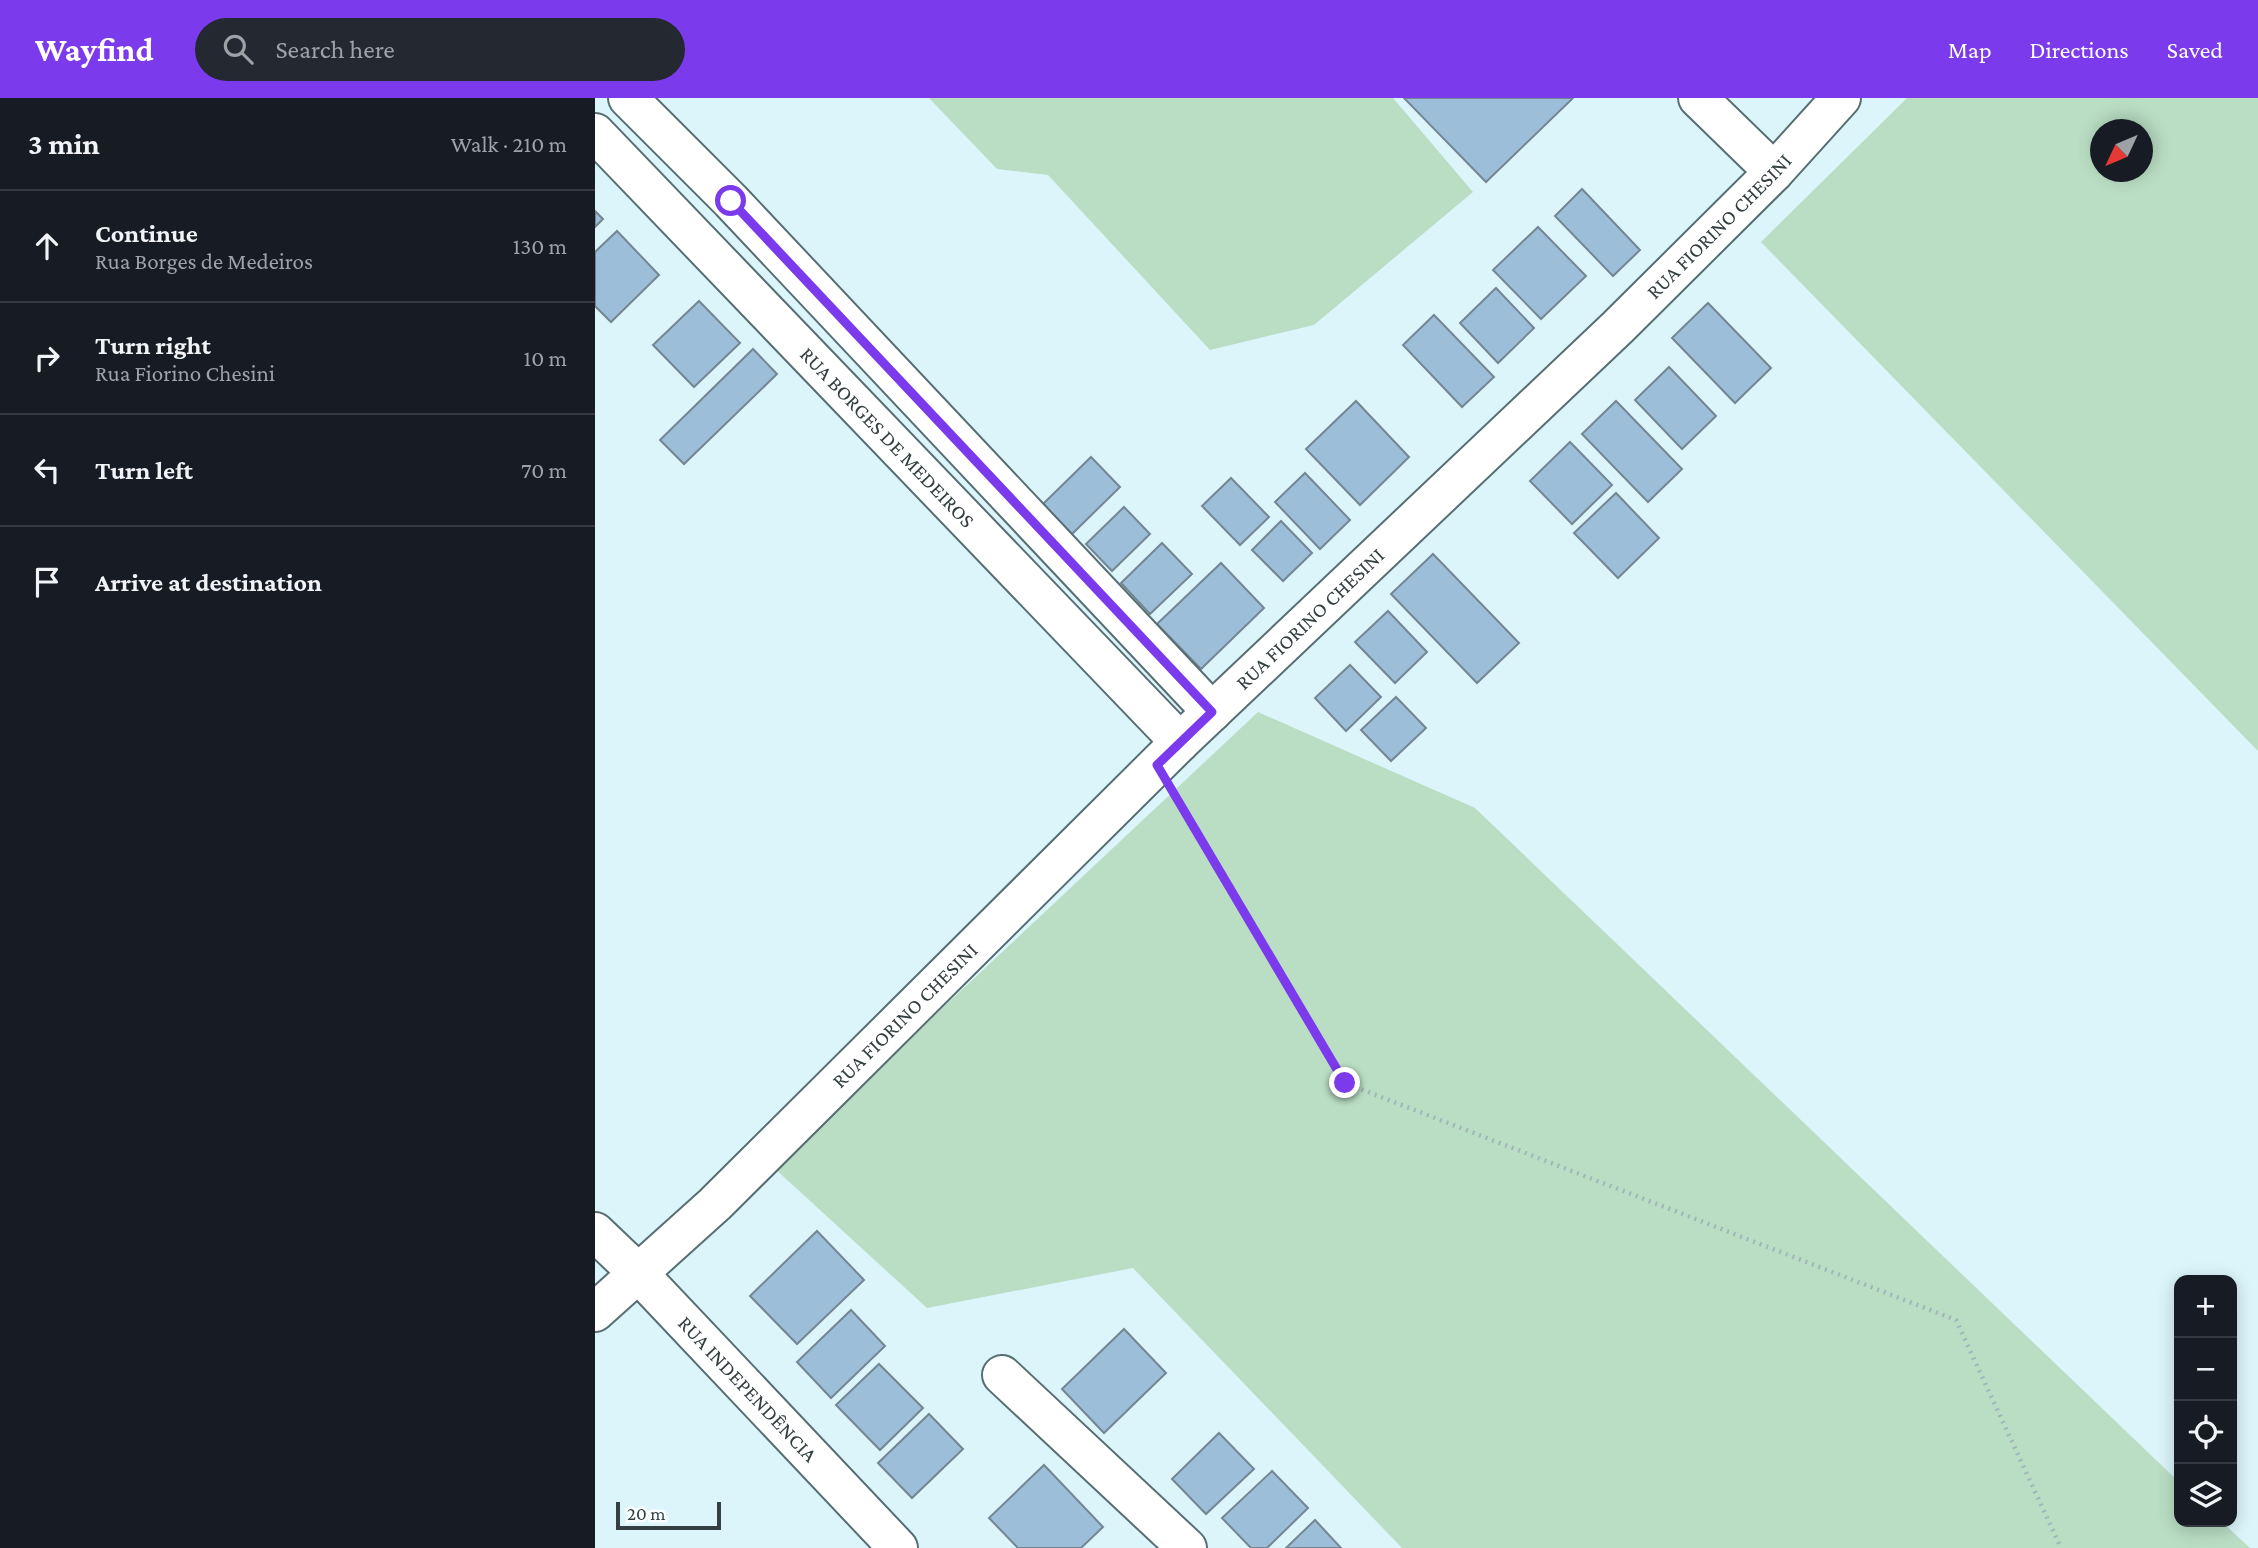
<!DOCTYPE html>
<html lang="en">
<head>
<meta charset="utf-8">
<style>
	body { margin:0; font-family:"Crimson Pro",serif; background:#242831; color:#f1f3f6 }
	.controls { position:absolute; right:21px; bottom:21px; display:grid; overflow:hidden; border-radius:14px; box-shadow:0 4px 18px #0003 }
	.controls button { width:63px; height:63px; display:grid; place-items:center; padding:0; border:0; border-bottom:2px solid #363941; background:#171b24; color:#f1f3f6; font:35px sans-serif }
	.compass { position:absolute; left:1495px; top:21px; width:63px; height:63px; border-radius:50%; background:#171b24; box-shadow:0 4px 18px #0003; rotate:226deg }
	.scale { position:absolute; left:21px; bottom:18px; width:105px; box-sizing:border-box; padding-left:7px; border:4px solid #343f41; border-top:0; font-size:19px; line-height:24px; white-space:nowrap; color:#343f41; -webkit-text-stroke:5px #f9feff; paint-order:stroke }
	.stop { position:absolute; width:21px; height:21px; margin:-16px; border:5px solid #7c3aed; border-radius:50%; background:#fff }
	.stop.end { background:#7c3aed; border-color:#fff; box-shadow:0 2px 7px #0008 }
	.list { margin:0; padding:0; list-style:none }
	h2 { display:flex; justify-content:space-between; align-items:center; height:91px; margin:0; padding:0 28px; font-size:30px }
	h2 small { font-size:23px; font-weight:400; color:#9ea1a6 }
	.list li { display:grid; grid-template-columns:46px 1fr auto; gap:21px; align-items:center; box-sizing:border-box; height:112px; padding:0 28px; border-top:2px solid #363941 }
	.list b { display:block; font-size:26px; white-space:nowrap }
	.list p { margin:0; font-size:23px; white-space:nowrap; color:#9ea1a6 }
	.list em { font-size:23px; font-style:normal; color:#9ea1a6 }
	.icon { flex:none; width:38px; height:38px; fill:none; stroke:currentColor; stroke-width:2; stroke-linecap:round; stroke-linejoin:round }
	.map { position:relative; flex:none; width:1663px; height:1450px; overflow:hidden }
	header { display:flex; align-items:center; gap:42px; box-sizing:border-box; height:98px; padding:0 35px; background:#7c3aed; color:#fff }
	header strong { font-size:33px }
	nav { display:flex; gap:38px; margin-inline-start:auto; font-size:24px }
	.search { width:490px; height:63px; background:#242831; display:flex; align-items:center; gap:18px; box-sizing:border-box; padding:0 24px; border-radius:38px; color:#9ea1a6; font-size:26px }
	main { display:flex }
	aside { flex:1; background:#171b24 }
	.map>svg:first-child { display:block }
	.green { fill:#badec4; fill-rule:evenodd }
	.building { fill:#9cbed8; stroke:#748693; stroke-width:2 }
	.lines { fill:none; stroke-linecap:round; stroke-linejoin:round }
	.minor-casing { stroke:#576e73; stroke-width:42 }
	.path { stroke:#a1b6bb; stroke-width:4.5; stroke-dasharray:2 5; stroke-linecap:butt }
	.minor { stroke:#fff; stroke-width:38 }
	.route { stroke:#7c3aed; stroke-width:9 }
	.labels { text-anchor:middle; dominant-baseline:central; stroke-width:5; stroke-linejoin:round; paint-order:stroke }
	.street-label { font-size:21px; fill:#343f41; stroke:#f9feff }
</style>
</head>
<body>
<header>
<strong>Wayfind</strong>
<div class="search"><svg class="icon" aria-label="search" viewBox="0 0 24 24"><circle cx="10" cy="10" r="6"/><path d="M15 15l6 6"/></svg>Search here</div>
<nav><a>Map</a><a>Directions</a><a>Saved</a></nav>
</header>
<main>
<aside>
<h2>3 min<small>Walk · 210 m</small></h2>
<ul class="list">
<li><svg class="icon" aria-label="ahead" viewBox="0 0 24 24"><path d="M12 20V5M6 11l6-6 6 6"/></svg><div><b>Continue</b><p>Rua Borges de Medeiros</p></div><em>130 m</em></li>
<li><svg class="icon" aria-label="right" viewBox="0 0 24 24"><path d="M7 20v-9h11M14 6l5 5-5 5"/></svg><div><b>Turn right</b><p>Rua Fiorino Chesini</p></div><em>10 m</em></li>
<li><svg class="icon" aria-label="left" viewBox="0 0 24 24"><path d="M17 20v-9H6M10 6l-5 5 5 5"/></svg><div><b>Turn left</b></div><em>70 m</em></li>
<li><svg class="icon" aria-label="arrive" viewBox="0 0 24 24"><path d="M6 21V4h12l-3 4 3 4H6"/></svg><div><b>Arrive at destination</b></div></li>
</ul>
</aside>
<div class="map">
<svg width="1663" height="1450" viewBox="0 0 1663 1450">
	<rect width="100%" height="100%" fill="#dbf5fb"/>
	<g class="green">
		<path d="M334 0H798L878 94 719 227 615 252 453 77 402 71Z"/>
		<path d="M1312 0H1663V653L1166 144ZM1506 32H1548V74H1506Z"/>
		<path d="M663 614 880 710 1584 1384V1424H1627L1655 1450H807L538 1170 332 1210 178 1069Z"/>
	</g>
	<g class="building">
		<path d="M809 0H978L891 84Z"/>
		<path d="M987 91 1045 152 1018 178 960 118Z"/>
		<path d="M0 113 8 121 0 129Z"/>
		<path d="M943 129 991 178 946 221 898 172Z"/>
		<path d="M22 133 64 177 16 224 0 208V154Z"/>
		<path d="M901 190 939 230 903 265 865 225Z"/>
		<path d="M104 203 145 245 99 289 58 247Z"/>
		<path d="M1113 205 1176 270 1140 305 1077 240Z"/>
		<path d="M839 217 899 279 867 309 808 247Z"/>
		<path d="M158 251 182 276 89 366 65 342Z"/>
		<path d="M1074 269 1121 318 1087 351 1040 302Z"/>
		<path d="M761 303 814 359 765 407 711 351Z"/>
		<path d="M1021 303 1087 371 1053 404 987 336Z"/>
		<path d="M975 344 1017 387 977 426 935 383Z"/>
		<path d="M496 359 525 389 477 436 448 406Z"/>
		<path d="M710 375 755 422 725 451 680 404Z"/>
		<path d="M636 380 674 419 645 447 607 408Z"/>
		<path d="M1021 395 1064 440 1023 480 979 435Z"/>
		<path d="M529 409 555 436 517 473 491 446Z"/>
		<path d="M686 423 717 455 688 483 657 452Z"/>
		<path d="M567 445 597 476 555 516 526 485Z"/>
		<path d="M838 456 924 545 882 585 796 496Z"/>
		<path d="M626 465 669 510 606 571 562 526Z"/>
		<path d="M793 513 832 554 800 585 760 544Z"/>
		<path d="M755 567 786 599 751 633 720 600Z"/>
		<path d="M801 599 831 630 796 663 766 632Z"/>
		<path d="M222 1133 269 1182 202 1246 155 1198Z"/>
		<path d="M256 1212 290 1248 236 1300 202 1264Z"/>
		<path d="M529 1231 571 1275 509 1335 467 1291Z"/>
		<path d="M284 1266 328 1310 285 1352 241 1307Z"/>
		<path d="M334 1316 368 1351 317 1400 283 1365Z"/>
		<path d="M624 1335 659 1371 611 1416 577 1381Z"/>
		<path d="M449 1367 508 1429 486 1450H423L394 1420Z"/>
		<path d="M677 1373 713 1410 672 1450H656L627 1420Z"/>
		<path d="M720 1422 746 1450H691Z"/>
	</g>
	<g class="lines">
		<g class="minor-casing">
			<g id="minor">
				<path d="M33 0 136 103 617 614"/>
				<path d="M1103 0 1179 74"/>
				<path id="s1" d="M0 35 585 644"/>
				<path id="s2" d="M0 1134 43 1175 303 1450"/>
				<path id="s3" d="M0 1214 120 1106 585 644 1023 229 1179 74 1246 0"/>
				<path d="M407 1277 592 1450"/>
			</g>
		</g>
		<path class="path" d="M581 699 750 985 1361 1222 1466 1450"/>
		<use href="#minor" class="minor"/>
	</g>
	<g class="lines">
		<path class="route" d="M136 103 617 614 562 667 750 985"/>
	</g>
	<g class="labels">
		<g class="street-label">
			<text stroke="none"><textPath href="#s3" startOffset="1563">RUA FIORINO CHESINI</textPath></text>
			<text stroke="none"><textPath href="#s1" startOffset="422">RUA BORGES DE MEDEIROS</textPath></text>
			<text stroke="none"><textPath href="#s3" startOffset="996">RUA FIORINO CHESINI</textPath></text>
			<text stroke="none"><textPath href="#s3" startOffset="429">RUA FIORINO CHESINI</textPath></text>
			<text stroke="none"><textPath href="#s2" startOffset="219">RUA INDEPENDÊNCIA</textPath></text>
		</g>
	</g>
</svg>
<div class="controls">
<button>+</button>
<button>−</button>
<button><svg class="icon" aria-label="locate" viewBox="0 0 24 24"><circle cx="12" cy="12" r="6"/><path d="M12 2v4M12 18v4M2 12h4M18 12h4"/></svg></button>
<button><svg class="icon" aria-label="layers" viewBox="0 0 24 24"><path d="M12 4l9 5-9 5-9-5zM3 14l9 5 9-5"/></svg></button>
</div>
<svg class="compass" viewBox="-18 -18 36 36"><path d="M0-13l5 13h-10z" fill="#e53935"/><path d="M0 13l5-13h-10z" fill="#9ea1a6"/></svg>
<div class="scale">20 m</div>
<div class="stop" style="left:136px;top:103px"></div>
<div class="stop end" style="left:750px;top:985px"></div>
</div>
</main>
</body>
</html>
